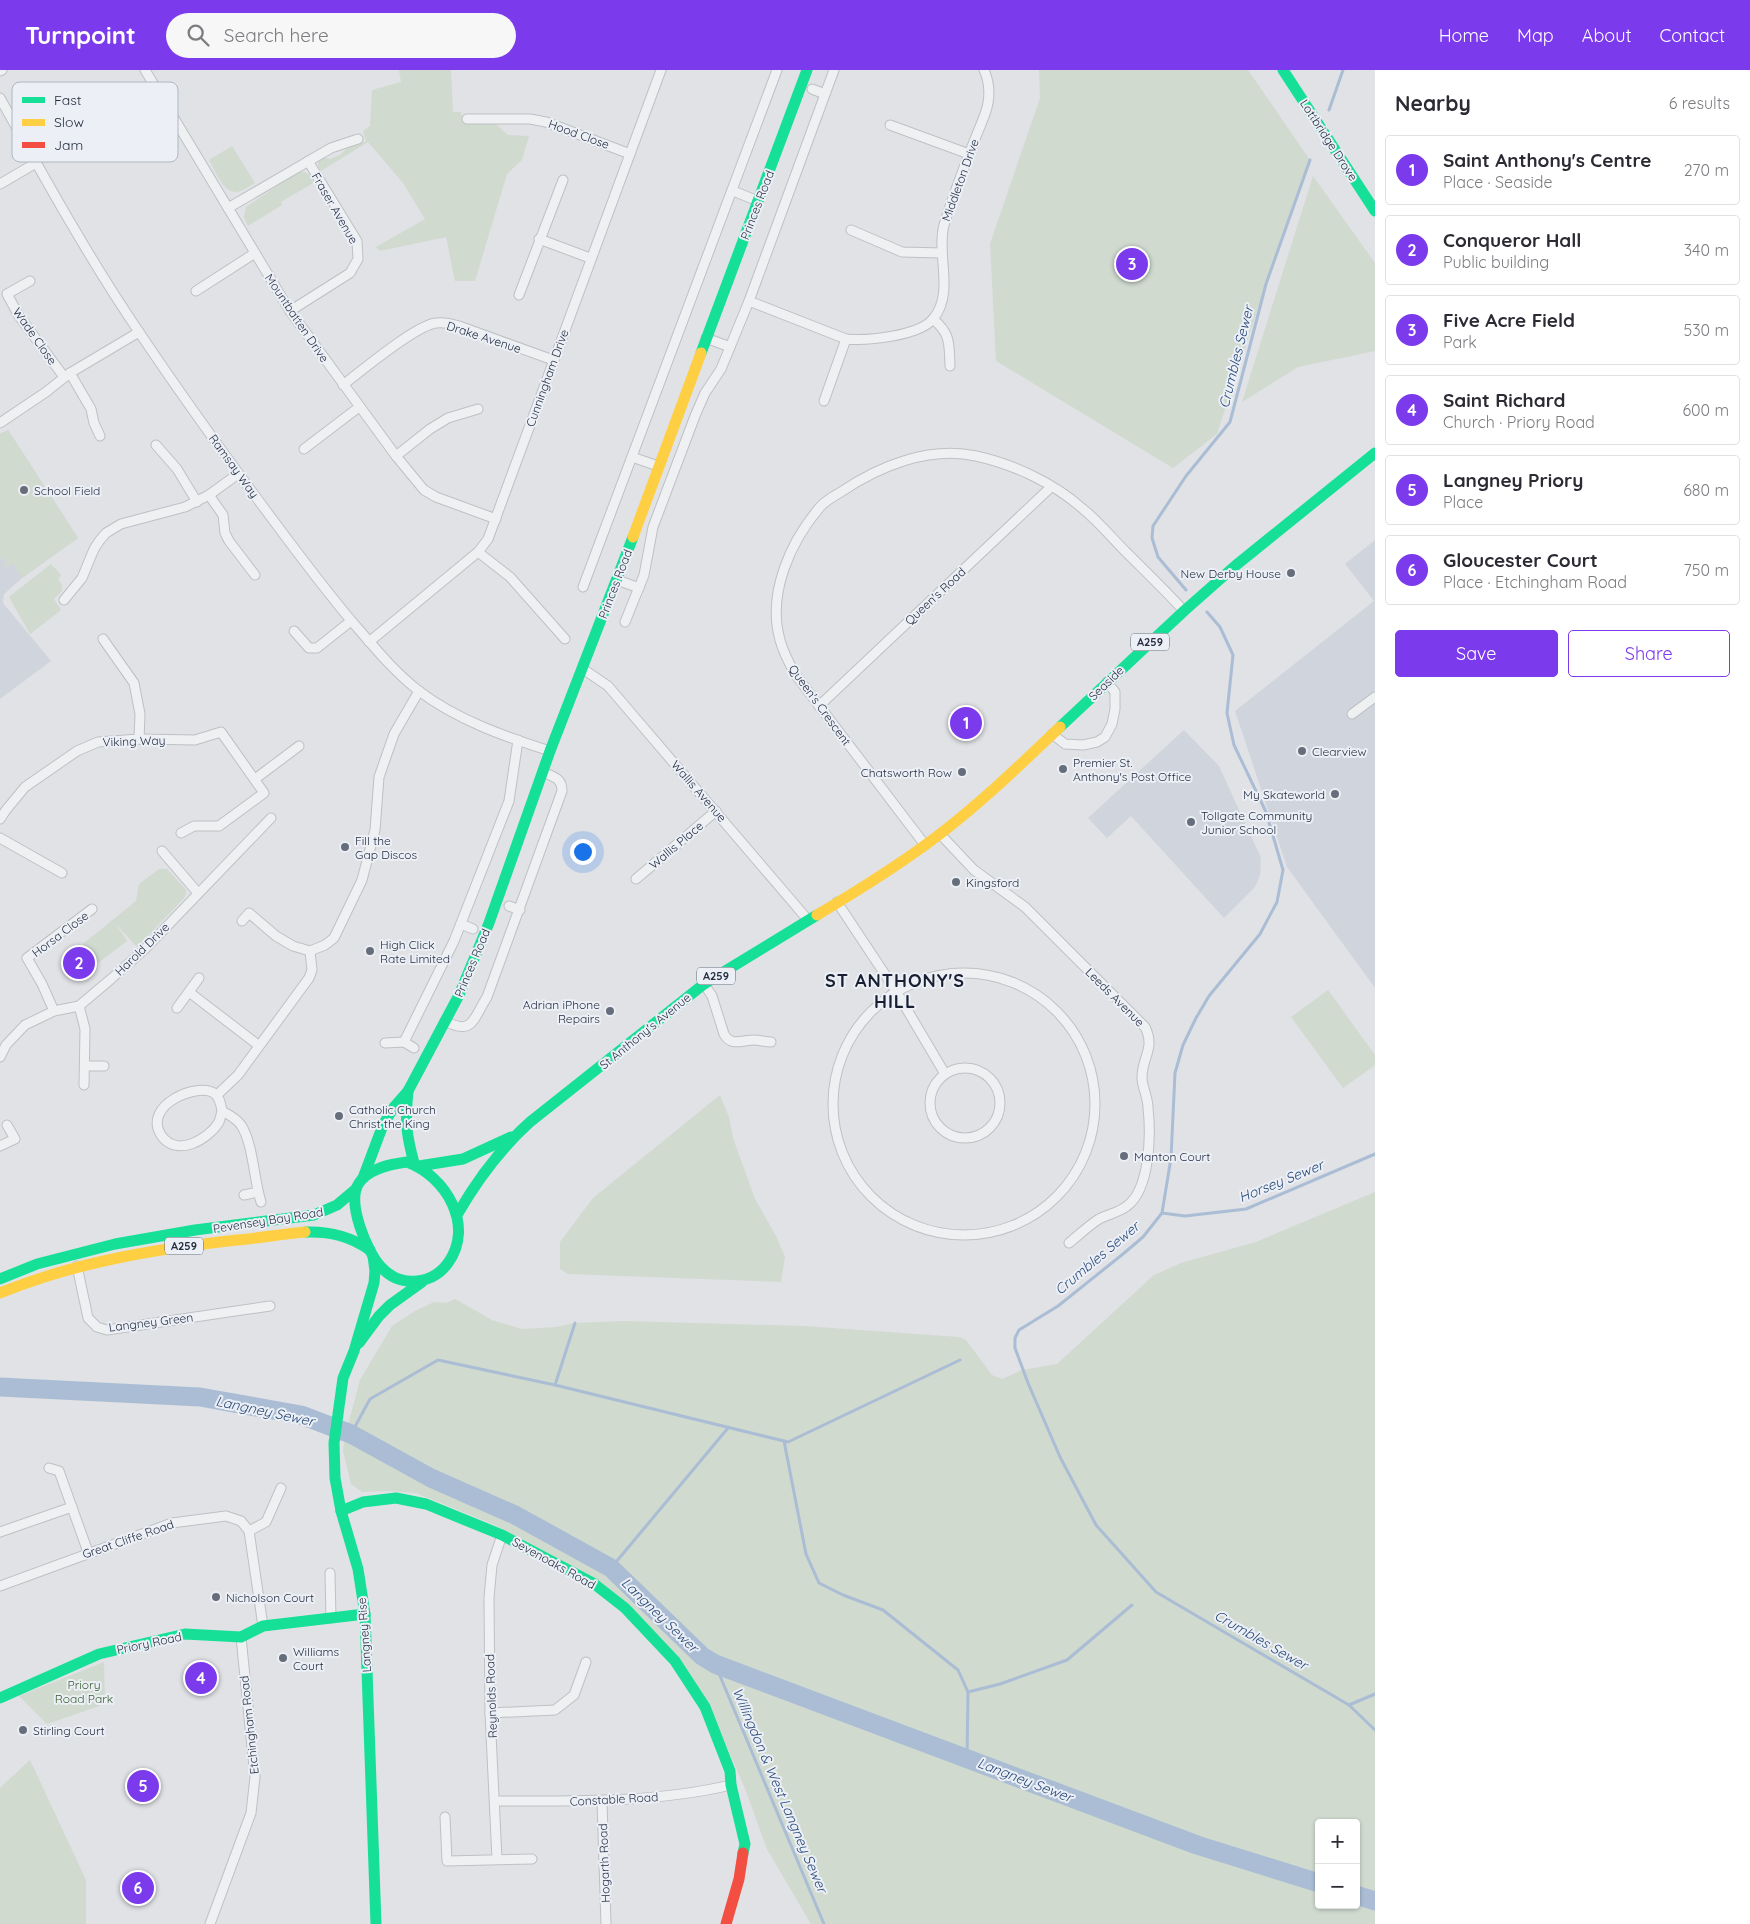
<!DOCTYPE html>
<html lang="en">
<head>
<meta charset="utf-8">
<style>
	body { margin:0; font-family:Quicksand,sans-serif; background:#f7f7f7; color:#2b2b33 }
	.controls { position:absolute; right:15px; bottom:15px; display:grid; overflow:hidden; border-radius:5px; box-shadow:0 1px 4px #0004 }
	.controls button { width:45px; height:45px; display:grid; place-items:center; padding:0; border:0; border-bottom:1px solid #e1e1e2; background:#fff; color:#2b2b33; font:25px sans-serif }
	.you { position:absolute; left:582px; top:781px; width:18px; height:18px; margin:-12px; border:4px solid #fff; border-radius:50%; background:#1a73e8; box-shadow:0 0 0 8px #1a73e833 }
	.badge { display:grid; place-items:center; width:32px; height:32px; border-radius:50%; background:#7c3aed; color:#fff; font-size:16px; font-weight:700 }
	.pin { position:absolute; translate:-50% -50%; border:2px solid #fff; box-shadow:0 1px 5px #0006 }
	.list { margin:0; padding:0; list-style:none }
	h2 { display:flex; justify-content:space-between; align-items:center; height:65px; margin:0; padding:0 20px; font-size:21px }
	h2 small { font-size:16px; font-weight:400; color:#7c7c81 }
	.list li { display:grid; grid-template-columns:32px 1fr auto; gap:15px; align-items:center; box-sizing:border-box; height:70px; margin:0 10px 10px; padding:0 10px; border:1px solid #e1e1e2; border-radius:5px }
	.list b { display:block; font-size:19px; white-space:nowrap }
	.list p { margin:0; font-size:16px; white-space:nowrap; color:#7c7c81 }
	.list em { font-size:16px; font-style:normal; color:#7c7c81 }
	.actions { display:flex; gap:10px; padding:15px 20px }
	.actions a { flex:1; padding:11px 0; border:1px solid #7c3aed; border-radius:5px; text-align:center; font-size:18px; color:#7c3aed }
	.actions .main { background:#7c3aed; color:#fff }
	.icon { flex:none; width:28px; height:28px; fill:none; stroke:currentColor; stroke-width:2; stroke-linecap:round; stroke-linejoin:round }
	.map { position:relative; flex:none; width:1375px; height:1854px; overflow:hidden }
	header { display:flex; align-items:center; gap:30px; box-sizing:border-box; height:70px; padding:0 25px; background:#7c3aed; color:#fff }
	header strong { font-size:24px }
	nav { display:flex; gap:28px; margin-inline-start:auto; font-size:18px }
	.search { width:350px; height:45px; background:#f7f7f7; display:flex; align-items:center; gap:12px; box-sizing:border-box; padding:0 18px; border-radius:28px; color:#7c7c81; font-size:19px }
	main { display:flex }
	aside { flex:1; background:#fff }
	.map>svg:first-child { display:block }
	.built { fill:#d0d5dd }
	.green { fill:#d0dacf; fill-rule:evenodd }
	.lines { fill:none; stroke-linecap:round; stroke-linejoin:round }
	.stream { stroke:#aabdd4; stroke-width:3 }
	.river { stroke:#aabdd4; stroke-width:19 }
	.street-casing { stroke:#bec0c4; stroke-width:11 }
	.street { stroke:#eff0f2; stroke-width:9 }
	.fast { stroke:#16e098; stroke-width:11 }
	.slow { stroke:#ffcf43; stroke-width:11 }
	.jam { stroke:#f24e42; stroke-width:11 }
	.poi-dot { fill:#666d7b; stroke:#ecf0f6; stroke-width:2 }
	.labels { text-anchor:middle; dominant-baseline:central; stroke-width:4; stroke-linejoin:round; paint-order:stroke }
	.shield { fill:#ecf0f6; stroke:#616877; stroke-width:1 }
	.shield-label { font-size:11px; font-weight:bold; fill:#252e41 }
	.street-label { font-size:12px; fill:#252e41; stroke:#ecf0f6 }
	.poi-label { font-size:12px; fill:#252e41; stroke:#ecf0f6; text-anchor:start }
	.park-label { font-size:12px; fill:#375e30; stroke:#ecf0f6 }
	.water-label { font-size:14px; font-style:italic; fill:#2a4b79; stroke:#ecf0f6 }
	.district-label { font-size:18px; font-weight:bold; letter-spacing:1px; fill:#171f31; stroke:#ecf0f6 }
	.key { fill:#ecf0f6; stroke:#b0b6c0; stroke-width:1 }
	.key-label { font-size:14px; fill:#252e41 }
</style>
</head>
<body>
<header>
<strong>Turnpoint</strong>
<div class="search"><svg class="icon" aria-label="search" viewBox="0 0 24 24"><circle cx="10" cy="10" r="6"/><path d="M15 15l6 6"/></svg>Search here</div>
<nav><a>Home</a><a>Map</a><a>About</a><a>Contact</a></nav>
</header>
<main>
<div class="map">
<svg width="1375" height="1854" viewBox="0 0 1375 1854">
	<rect width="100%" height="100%" fill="#e0e2e6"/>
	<g class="built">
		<path d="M8 360 78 468 22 508 4 524 3 533 51 591 0 629V364Z"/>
		<path d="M1375 470V918L1287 797 1235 641 1374 531 1345 494Z"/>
		<path d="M1184 660 1219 696 1261 788 1260 805 1255 817 1224 848 1131 746 1107 768 1088 748Z"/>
	</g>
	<g class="green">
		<path d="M399 0H451L453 42H461L462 51 488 52 496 54 508 65 529 66 522 90 507 104 475 211H455L446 167 380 181 376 177 425 149 403 113 368 72 321 101 318 96V89L321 87 330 89 340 85 347 78 366 71 363 61 370 56 372 20 401 12Z"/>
		<path d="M1039 0H1248L1310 90 1266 214 1217 364 1173 398 996 291 990 174 1040 28Z"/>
		<path d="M232 76 255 113C249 116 243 121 237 122 223 123 215 100 209 90Z"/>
		<path d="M298 102C306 101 311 105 315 112L281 132 282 135 248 156 244 147 246 137Z"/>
		<path d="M1313 106 1375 193V281L1298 297 1242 332Z"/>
		<path d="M8 360 78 468 22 508 13 493 3 499 5 490 0 488V364Z"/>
		<path d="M51 494 61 505 58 509 62 515V521L54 529 61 540 30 564 9 527Z"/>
		<path d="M159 799H167L186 820V823L184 828 137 877 116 854 127 871 98 893 83 874 136 831 139 814Z"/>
		<path d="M1328 920 1375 985V995L1343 1018 1291 947Z"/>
		<path d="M720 1025 729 1047 733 1068 755 1129 776 1166 785 1187 781 1212 568 1204 560 1199V1172L593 1128Z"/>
		<path d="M1375 1122V1854H811L767 1779 744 1716 711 1641 679 1592 594 1509 495 1455 416 1423 387 1421 362 1422 351 1414 343 1381 346 1362 360 1310 392 1256 415 1241 434 1232 446 1233 455 1229 492 1250 522 1259 556 1257 575 1253 624 1251 804 1256 959 1267 966 1270 992 1305 1002 1309 1022 1300 1057 1294 1154 1205 1181 1193 1256 1172ZM1319 1753H1356V1835H1319Z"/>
		<path d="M104 1592 105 1634 47 1654 19 1626Z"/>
		<path d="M30 1690 86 1810V1854H0V1718Z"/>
	</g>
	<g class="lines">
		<g class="stream">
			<path d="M1329 40 1343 0"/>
			<path d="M1186 520 1158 487 1152 468 1153 456 1186 406 1230 352 1266 214 1310 90"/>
			<path d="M1207 542 1220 557 1233 585 1227 643 1234 675 1266 742 1283 800 1277 832 1260 864 1209 926 1196 948 1183 975 1175 1003 1171 1088 1162 1143 1143 1167 1123 1184 1058 1236 1019 1260 1015 1268V1278L1028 1313 1060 1387 1096 1455 1156 1522 1349 1635 1375 1660"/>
			<path d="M1162 1143 1185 1146 1246 1139 1375 1084"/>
			<path d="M555 1315 575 1253"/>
			<path d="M351 1364 370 1329 438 1290 555 1315 788 1372 960 1290"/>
			<path d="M784 1371 806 1484 819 1513 843 1525 883 1540 958 1600 968 1622 967 1688"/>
			<path d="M611 1498 728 1358"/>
			<path d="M715 1594 824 1854"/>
			<path d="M968 1622 1000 1614 1067 1590 1132 1535"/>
			<path d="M1349 1635 1375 1624"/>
		</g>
		<g class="river">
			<path d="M0 1317 200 1327 301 1345 351 1364 431 1408 515 1445 611 1498 702 1586 715 1594 1197 1775 1319 1813"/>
			<path d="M1356 1825 1375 1831"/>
		</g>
		<g class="street-casing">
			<g id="street">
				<path d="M145 0 290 241 396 386 424 420 436 427 496 449"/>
				<path d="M0 1 2 0"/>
				<path d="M812 19 825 24"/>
				<path d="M0 28C44 107 88 187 139 262 184 329 231 394 279 458 306 494 332 529 361 562 379 583 397 604 419 621 457 650 506 667 550 681"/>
				<path d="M467 49H530L546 52 630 84"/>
				<path d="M98 54 157 19"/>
				<path d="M890 55 969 84"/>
				<path d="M0 114 36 93"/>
				<path d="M733 121 758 131"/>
				<path d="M228 138 331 78 358 69"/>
				<path d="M851 160 902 182 942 183"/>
				<path d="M539 169 590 188"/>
				<path d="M30 211 7 224 19 246 64 307"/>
				<path d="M196 221 255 183"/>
				<path d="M519 225 563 110"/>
				<path d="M749 231 846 269C867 271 919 266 933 249 955 223 936 185 944 155 953 126 964 97 975 69 979 58 986 45 988 33 990 21 989 11 984 0"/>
				<path d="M290 241 350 203 358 189 357 171 308 91"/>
				<path d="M933 249C951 264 949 274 950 296"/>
				<path d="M706 268 730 277"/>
				<path d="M70 303 91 339 94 353 100 366"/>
				<path d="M343 315C361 301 416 255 436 253 444 252 452 254 459 256L553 290"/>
				<path d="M824 331 846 269"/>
				<path d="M0 353 46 322 70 303 139 262"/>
				<path d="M156 375 177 399 197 432"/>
				<path d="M304 379 359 337"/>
				<path d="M396 386 430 359 448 348 478 339"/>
				<path d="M632 387 658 396"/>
				<path d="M209 425 223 445 225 463 229 471 255 505"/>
				<path d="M478 482 510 507 565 569"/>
				<path d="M617 510 639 518"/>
				<path d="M583 517 777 0"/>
				<path d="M64 530 82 508 94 479 100 470 106 463 121 454 185 437 209 425 238 404"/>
				<path d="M625 552 644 505 653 457 695 346 705 323 721 299 749 231 834 0"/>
				<path d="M294 561 309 578H317L351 551"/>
				<path d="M103 569 134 613 140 644 139 669"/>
				<path d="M369 572 478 482 488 469 661 0"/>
				<path d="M583 599 608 616 808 850"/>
				<path d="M819 636 1051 417"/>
				<path d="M1352 644 1375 627"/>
				<path d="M1052 664 1065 674 1083 675 1097 672 1105 667 1112 654 1115 639V622L1107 612"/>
				<path d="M255 709 299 676"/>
				<path d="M0 749 6 740 25 717 77 681 98 672 139 669 195 670 221 662 264 723 219 756H194L181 763"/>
				<path d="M940 764 974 800 1025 837 1145 957C1156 979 1141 988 1142 1009 1143 1019 1148 1028 1148 1038 1151 1065 1150 1119 1127 1136 1118 1143 1108 1144 1099 1149 1088 1156 1079 1165 1069 1173"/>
				<path d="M0 768 62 803"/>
				<path d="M925 775 795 604C789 593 783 582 780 570 767 524 790 472 820 437 825 431 834 426 841 422 879 396 929 376 976 386 1013 394 1054 413 1083 439 1099 452 1112 468 1126 482 1145 501 1165 520 1184 541"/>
				<path d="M162 781 198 823"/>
				<path d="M636 809 716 741"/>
				<path d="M837 832 896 921 945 1004"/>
				<path d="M509 836 520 840"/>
				<path d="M242 851 249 843 276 866 293 876 310 881 325 875 334 868 362 810 375 760 379 707 394 664 419 621"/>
				<path d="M461 854 473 859"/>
				<circle cx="964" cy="1034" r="131"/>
				<path d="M704 914 712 926 724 964C731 977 742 970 754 970 760 970 765 972 771 972"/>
				<path d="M189 922 258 975"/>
				<path d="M79 936 85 959 84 1015"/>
				<path d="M177 938 199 908"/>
				<path d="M54 941 42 914 27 888 92 839"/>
				<path d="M445 951C473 966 473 949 487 927L562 721C562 708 554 707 543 702"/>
				<path d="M404 972 454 871 509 731 518 670"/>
				<path d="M385 973 404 972 414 978"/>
				<path d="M0 987 6 975 25 955 54 941 79 936 111 909 146 878 271 748"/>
				<path d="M85 996H104"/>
				<circle cx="965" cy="1033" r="35"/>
				<path d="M217 1025 238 1005 309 908 312 900 310 881"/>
				<path d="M222 1041C221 1045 220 1049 219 1052 208 1070 176 1088 161 1065 142 1035 199 1011 215 1024 220 1028 221 1035 222 1041 229 1045 236 1048 241 1055 253 1073 254 1110 261 1132"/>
				<path d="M0 1076 15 1069 7 1055"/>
				<path d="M244 1125 258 1122"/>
				<path d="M77 1196 88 1248 97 1257 107 1260 270 1236"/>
				<path d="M49 1398 59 1401 88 1482"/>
				<path d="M249 1461 266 1452 281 1418"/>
				<path d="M0 1462 72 1437"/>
				<path d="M330 1503 331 1548"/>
				<path d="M0 1516 172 1453 226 1446 241 1451 249 1461 263 1556"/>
				<path d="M490 1643 555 1640 574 1625 586 1592"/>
				<path d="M495 1731C575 1731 654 1733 731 1715"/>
				<path d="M602 1732 606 1854"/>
				<path d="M445 1747 447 1791 532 1789"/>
				<path d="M497 1789 490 1643 489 1528 492 1495 502 1465"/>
				<path d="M210 1854 251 1743 255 1707 241 1567"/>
			</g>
		</g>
		<use href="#street" class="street"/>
		<g class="fast">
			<path d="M1283 0 1375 141"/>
			<path d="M701 283 807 0"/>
			<path d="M1060 657 1184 541 1235 496 1375 383"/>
			<path d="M408 1021C405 1052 406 1063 414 1093"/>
			<path d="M407 1092C446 1106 475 1156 448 1193 432 1215 400 1218 381 1197 367 1182 346 1132 359 1113 369 1098 391 1094 407 1092Z"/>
			<path d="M419 1096 463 1089 511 1067"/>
			<path d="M363 1108 383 1055 394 1037 408 1021 459 925 489 853 550 681 633 467"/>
			<path d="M457 1145C477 1110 500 1079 530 1052L704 914 817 845"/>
			<path d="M305 1162C330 1161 350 1166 370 1180"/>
			<path d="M373 1186 375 1201 374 1213 354 1281 343 1308 334 1373 335 1408 341 1441 358 1499 365 1544 376 1854"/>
			<path d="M0 1209 37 1194 115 1174 195 1160 314 1145 337 1135 356 1119"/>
			<path d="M359 1273 379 1246 390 1235 422 1212"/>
			<path d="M341 1441 363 1432 396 1428 426 1434 502 1465 593 1513 625 1538 675 1591 705 1637 730 1701 731 1715 745 1774 743 1783"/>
			<path d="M0 1628 99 1584 185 1564 241 1567 263 1556 365 1544"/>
		</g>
		<g class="slow">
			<path d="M633 467 701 283"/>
			<path d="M817 845C859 820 901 794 940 764 983 731 1021 694 1060 657"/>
			<path d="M0 1223C76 1192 155 1179 237 1170 260 1168 282 1164 305 1162"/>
		</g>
		<path class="jam" d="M726 1854 739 1809 743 1783"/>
	</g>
	<g class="poi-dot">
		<circle cx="24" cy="420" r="5"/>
		<circle cx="1291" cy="503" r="5"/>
		<circle cx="1302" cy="681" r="5"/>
		<circle cx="1063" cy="699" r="5"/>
		<circle cx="962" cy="702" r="5"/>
		<circle cx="1335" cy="724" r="5"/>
		<circle cx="1191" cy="752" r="5"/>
		<circle cx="345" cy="777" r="5"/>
		<circle cx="956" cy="812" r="5"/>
		<circle cx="370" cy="881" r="5"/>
		<circle cx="610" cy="941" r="5"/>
		<circle cx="339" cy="1046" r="5"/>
		<circle cx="1124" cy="1086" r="5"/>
		<circle cx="216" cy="1527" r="5"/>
		<circle cx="283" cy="1588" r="5"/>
		<circle cx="23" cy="1660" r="5"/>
	</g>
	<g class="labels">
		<g class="shield">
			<rect x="1131" y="563.5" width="38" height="17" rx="4"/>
			<rect x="697" y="897.5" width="38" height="17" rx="4"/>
			<rect x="165" y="1167.5" width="38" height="17" rx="4"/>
		</g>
		<g class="shield-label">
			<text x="1150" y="572">A259</text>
			<text x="716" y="906">A259</text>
			<text x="184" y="1176">A259</text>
		</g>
		<g class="street-label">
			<text transform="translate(579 64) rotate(20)">Hood Close</text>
			<text transform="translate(1329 70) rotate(57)">Lottbridge Drove</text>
			<text transform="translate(960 110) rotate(-70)">Middleton Drive</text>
			<text transform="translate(757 135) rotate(-69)">Princes Road</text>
			<text transform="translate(335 138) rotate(60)">Fraser Avenue</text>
			<text transform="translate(297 248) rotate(56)">Mountbatten Drive</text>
			<text transform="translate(35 266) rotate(55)">Wade Close</text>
			<text transform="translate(484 267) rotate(18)">Drake Avenue</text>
			<text transform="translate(547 308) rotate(-70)">Cunningham Drive</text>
			<text transform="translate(234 396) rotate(54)">Ramsay Way</text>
			<text transform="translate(615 514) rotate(-69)">Princes Road</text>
			<text transform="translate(935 526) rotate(-43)">Queen's Road</text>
			<text transform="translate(1106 613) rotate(-44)">Seaside</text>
			<text transform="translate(820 635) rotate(54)">Queen's Crescent</text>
			<text transform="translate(134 671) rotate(-2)">Viking Way</text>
			<text transform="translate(699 721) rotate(49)">Wallis Avenue</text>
			<text transform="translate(676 775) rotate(-40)">Wallis Place</text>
			<text transform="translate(60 864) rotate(-37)">Horsa Close</text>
			<text transform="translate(142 879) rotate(-44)">Harold Drive</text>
			<text transform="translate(472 893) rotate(-67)">Princes Road</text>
			<text transform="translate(1115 927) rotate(45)">Leeds Avenue</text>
			<text transform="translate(645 961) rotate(-39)">St Anthony's Avenue</text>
			<text transform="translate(268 1150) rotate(-9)">Pevensey Bay Road</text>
			<text transform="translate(151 1252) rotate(-7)">Langney Green</text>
			<text transform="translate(128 1469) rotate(-19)">Great Cliffe Road</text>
			<text transform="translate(554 1493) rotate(29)">Sevenoaks Road</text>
			<text transform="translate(364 1565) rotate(-94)">Langney Rise</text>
			<text transform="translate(149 1573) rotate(-12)">Priory Road</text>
			<text transform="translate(491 1626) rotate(-92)">Reynolds Road</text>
			<text transform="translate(249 1655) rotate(-96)">Etchingham Road</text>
			<text transform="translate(614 1729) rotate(-3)">Constable Road</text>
			<text transform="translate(604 1793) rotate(-92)">Hogarth Road</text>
		</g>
		<g class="poi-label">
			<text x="34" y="420">School Field</text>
			<text x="1281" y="503" text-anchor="end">New Derby House</text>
			<text x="1312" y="681">Clearview</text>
			<text x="1073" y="692">Premier St.<tspan x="1073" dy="14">Anthony's Post Office</tspan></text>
			<text x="952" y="702" text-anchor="end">Chatsworth Row</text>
			<text x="1325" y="724" text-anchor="end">My Skateworld</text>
			<text x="1201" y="745">Tollgate Community<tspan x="1201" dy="14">Junior School</tspan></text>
			<text x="355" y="770">Fill the<tspan x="355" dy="14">Gap Discos</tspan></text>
			<text x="966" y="812">Kingsford</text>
			<text x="380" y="874">High Click<tspan x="380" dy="14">Rate Limited</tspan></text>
			<text x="600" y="934" text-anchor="end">Adrian iPhone<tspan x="600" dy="14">Repairs</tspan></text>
			<text x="349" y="1039">Catholic Church<tspan x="349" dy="14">Christ the King</tspan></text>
			<text x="1134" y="1086">Manton Court</text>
			<text x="226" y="1527">Nicholson Court</text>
			<text x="293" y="1581">Williams<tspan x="293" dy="14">Court</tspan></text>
			<text x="33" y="1660">Stirling Court</text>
		</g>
		<g class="park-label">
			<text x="84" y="1614">Priory<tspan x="84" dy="14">Road Park</tspan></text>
		</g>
		<g class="water-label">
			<text transform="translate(1236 287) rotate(-76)">Crumbles Sewer</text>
			<text transform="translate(1281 1111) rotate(-22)">Horsey Sewer</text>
			<text transform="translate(1097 1188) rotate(-40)">Crumbles Sewer</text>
			<text transform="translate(265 1341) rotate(12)">Langney Sewer</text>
			<text transform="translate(660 1545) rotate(44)">Langney Sewer</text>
			<text transform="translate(1261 1570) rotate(30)">Crumbles Sewer</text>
			<text transform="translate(1025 1710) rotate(21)">Langney Sewer</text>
			<text transform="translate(780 1720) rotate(67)">Willingdon &amp; West Langney Sewer</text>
		</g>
		<g class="district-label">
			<text x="895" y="910">ST ANTHONY'S<tspan x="895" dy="21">HILL</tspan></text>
		</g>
	</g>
	<rect x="12" y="12" width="166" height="80" rx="8" class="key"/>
	<rect x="22" y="27" width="23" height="6" fill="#16e098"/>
	<rect x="22" y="49" width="23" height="7" fill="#ffcf43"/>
	<rect x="22" y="72" width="23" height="6" fill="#f24e42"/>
	<g class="key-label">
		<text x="54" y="35">Fast</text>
		<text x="54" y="57">Slow</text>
		<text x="54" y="80">Jam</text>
	</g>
</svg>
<div class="controls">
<button>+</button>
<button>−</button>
</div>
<div class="you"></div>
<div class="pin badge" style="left:966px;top:653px">1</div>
<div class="pin badge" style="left:79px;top:893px">2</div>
<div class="pin badge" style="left:1132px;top:194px">3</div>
<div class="pin badge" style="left:201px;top:1608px">4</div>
<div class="pin badge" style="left:143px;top:1716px">5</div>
<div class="pin badge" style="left:138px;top:1818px">6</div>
</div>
<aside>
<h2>Nearby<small>6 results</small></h2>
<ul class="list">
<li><span class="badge">1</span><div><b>Saint Anthony's Centre</b><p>Place · Seaside</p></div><em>270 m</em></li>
<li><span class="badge">2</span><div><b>Conqueror Hall</b><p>Public building</p></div><em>340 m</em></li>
<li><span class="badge">3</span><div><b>Five Acre Field</b><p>Park</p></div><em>530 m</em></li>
<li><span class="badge">4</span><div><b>Saint Richard</b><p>Church · Priory Road</p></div><em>600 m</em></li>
<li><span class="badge">5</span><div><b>Langney Priory</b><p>Place</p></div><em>680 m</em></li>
<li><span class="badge">6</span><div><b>Gloucester Court</b><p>Place · Etchingham Road</p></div><em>750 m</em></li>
</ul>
<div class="actions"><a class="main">Save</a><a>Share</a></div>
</aside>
</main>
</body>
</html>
